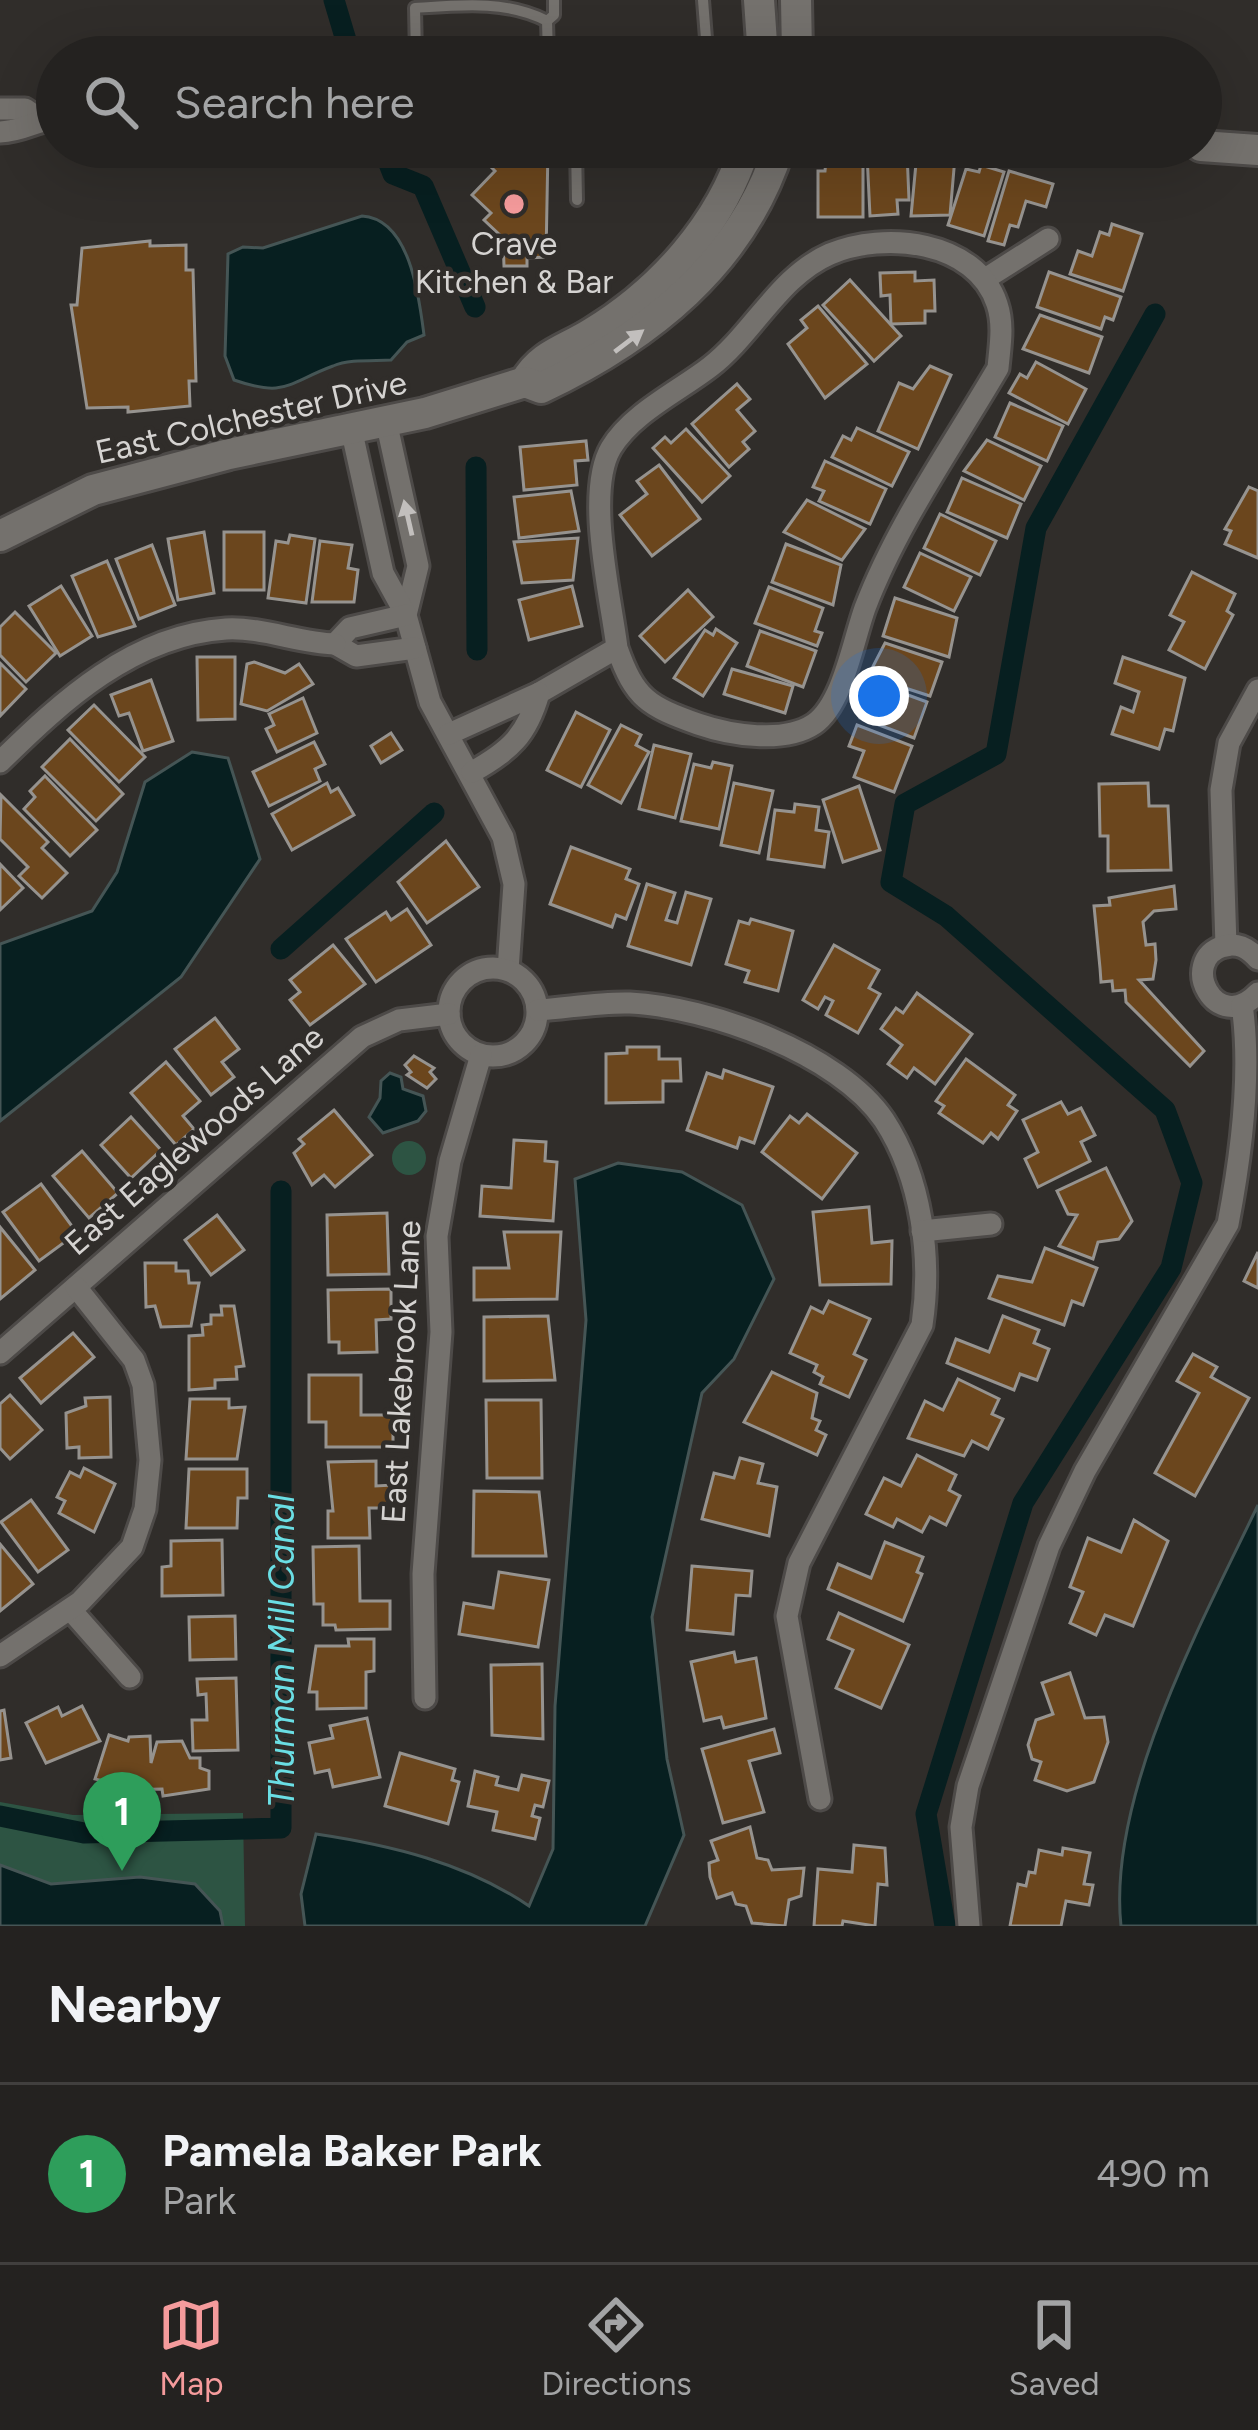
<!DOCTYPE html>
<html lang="en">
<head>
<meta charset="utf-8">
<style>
	body { margin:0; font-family:Figtree,sans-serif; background:#2c2a29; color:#f1f3f6 }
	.you { position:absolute; left:879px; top:696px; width:42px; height:42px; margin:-30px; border:9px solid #fff; border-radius:50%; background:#1a73e8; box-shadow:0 0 0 18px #1a73e833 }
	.badge { display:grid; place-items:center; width:78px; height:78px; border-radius:50%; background:#f59b9c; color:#fff; font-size:39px; font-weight:700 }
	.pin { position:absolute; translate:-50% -99px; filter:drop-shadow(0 3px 6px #0008) }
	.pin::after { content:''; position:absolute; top:63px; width:42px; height:36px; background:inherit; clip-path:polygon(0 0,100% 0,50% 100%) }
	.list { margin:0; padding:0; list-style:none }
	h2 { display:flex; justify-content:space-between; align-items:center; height:156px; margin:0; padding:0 48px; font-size:51px }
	h2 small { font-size:39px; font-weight:400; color:#a3a4a5 }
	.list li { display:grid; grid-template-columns:78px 1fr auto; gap:36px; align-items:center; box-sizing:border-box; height:180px; padding:0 48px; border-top:3px solid #413f3e }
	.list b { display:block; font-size:45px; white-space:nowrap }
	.list p { margin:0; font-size:39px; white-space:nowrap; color:#a3a4a5 }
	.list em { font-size:39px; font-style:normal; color:#a3a4a5 }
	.icon { flex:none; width:66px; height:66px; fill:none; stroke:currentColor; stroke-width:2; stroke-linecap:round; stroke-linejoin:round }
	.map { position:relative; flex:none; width:1258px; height:1926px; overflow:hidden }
	.search { position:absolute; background:#242220; box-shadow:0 12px 48px #0002; left:36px; right:36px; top:36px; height:132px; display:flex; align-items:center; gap:30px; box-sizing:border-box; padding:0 42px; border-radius:66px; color:#a3a4a5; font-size:45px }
	.sheet { height:336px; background:#242220 }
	nav { display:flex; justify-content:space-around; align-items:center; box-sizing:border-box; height:168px; border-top:3px solid #413f3e; background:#242220; font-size:33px; color:#a3a4a5 }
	nav a { display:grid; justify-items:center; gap:6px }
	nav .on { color:#f59b9c }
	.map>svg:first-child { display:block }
	.green { fill:#2d5443 }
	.water { fill:#071f20; stroke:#455555; stroke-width:3 }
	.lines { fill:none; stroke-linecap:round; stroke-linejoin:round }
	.canal { stroke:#071f20; stroke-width:21 }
	.building { fill:#6b461d; stroke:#96938f; stroke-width:3 }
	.lane-casing { stroke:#4d4a48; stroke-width:16 }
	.street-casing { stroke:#4d4a48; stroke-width:27 }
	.secondary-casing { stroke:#4d4a48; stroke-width:36 }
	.lane { stroke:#74716d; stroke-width:10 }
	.street { stroke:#74716d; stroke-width:21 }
	.secondary { stroke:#74716d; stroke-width:30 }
	.oneway { fill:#c2bfbd }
	.poi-dot { fill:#f59b9c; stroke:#302d2a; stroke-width:4.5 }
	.labels { text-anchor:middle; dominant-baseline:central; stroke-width:9; stroke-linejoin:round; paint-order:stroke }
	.poi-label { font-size:33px; fill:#d5d3d1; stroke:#302d2a }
	.street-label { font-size:33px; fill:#d5d3d1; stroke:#302d2a }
	.water-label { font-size:36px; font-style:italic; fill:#6adee4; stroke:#302d2a }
</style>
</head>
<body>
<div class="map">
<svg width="1258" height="1926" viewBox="0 0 1258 1926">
	<rect width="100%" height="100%" fill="#302d2a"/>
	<g class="green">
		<circle cx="409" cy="1158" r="17"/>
		<path d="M0 1802 73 1815 243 1813 245 1926H0Z"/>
	</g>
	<g class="water">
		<path d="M362 216C410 219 419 296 424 335L407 342 391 360C373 361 349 359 333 366 287 383 286 398 234 380L225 356 228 254 243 247 263 248Z"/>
		<path d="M192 752 228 758 260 859 181 977 0 1121V944L92 911 117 872 145 782Z"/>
		<path d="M390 1073 401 1077 403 1089 423 1096 426 1111 418 1121 383 1133 369 1117 380 1098 381 1081Z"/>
		<path d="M618 1163 682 1172 742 1205 774 1279 734 1359 702 1393 652 1617 667 1759 684 1835 645 1926H305L301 1894 316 1834C390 1845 466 1863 529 1906L553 1849 555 1706 586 1320 575 1179Z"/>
		<path d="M1258 1505V1926H1121C1107 1796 1202 1622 1258 1505Z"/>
		<path d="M0 1865 51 1884 140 1877 195 1884 220 1911 223 1926H0Z"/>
	</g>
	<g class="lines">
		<g class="canal">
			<path d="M334 0 351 57"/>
			<path d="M384 151 393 174 423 186 475 307"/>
			<path d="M476 467 477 650"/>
			<path d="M281 949 434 813"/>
			<path d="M0 1816 84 1833 281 1828V1191"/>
			<path d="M945 1926 926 1814 1023 1503 1171 1268 1192 1183 1165 1110 946 916 891 882 905 804 996 754 1036 528 1155 314"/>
		</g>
	</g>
	<g class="building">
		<path d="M492 147H548L546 257 527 258V266H504L503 238 484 220 491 213 472 195 495 171 482 158Z"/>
		<path d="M907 152 909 200H897L898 214 870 216 867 154Z"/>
		<path d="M917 153 955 157 950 215 911 216Z"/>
		<path d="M826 160H863V217H818V171H825Z"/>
		<path d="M981 165 1004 172 984 236 948 225 966 169 979 172Z"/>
		<path d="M1009 171 1053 184 1046 207 1026 201 1018 227 1010 225 1004 245 988 241Z"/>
		<path d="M1112 224 1142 234 1123 291 1070 274 1078 251 1092 256 1100 232 1109 235Z"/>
		<path d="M150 241V246L186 245V270H193L196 381H189L190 406 128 412V407L87 408 71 305H77L82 248Z"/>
		<path d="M915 272V281L934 280 935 311H925V323L891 324 890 295 881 296 880 273Z"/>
		<path d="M1049 272 1121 297 1113 320 1105 317 1101 329 1037 307Z"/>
		<path d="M850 280 901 336 874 361 823 305Z"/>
		<path d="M818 306 867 364 825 398 788 344 807 328 801 320Z"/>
		<path d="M1040 315 1102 337 1089 373 1023 349Z"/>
		<path d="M1036 362 1086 389 1068 424 1009 393 1020 374 1027 378Z"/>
		<path d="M930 366 951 375 918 449 878 431 899 383 913 389Z"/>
		<path d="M737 384 750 399 737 410 755 431 743 442 749 449 729 467 692 424Z"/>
		<path d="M1010 403 1063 426 1047 461 995 437Z"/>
		<path d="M857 428 909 452 892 486 832 457 843 436 851 440Z"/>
		<path d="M686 429 730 476 702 502 653 448 665 437 671 443Z"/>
		<path d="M987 440 1041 466 1024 500 964 471Z"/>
		<path d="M586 441 588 460 575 461 577 485 524 490 520 447Z"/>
		<path d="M825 461 886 489 870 524 819 501 824 491 813 487Z"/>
		<path d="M659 465 700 519 652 556 620 515 647 494 637 481Z"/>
		<path d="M962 478 1021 504 1007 538 947 512Z"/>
		<path d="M1249 487 1258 491V558L1225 544 1231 531 1225 529Z"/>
		<path d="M571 491 579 531 519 538 514 497Z"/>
		<path d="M807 500 865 529 842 560 784 532Z"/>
		<path d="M940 514 996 541 980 575 924 548Z"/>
		<path d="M204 532 214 593 178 600 168 539Z"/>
		<rect x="224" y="532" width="40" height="58"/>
		<path d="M290 535 315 539 306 603 268 598 276 541 288 543Z"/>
		<path d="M578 538 573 580 522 583 514 542Z"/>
		<path d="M320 541 352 545 348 568 358 570 354 602H312Z"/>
		<path d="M786 544 841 565 833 605 772 582Z"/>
		<path d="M152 545 175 605 139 619 116 559Z"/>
		<path d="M920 553 971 577 954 611 904 587Z"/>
		<path d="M107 561 135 626 98 637 72 576Z"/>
		<path d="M1192 572 1235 594 1227 611 1233 615 1205 669 1169 650 1184 622 1170 615Z"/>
		<path d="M61 586 92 636 60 656 29 606Z"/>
		<path d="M572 586 582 626 529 640 519 600Z"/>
		<path d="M769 587 823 608 815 631 822 633 817 646 755 623Z"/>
		<path d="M688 590 713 617 665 662 640 636Z"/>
		<path d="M895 598 957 618 949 657 883 636Z"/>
		<path d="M15 612 56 653 26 682 0 655V627Z"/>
		<path d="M716 629 737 643 703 696 674 678 705 630 713 635Z"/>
		<path d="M760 631 816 651 803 687 747 666Z"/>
		<path d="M885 643 942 662 930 696 868 676Z"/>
		<path d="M197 657H235V719L198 720Z"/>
		<path d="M1123 657 1185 678 1173 731 1165 729 1159 749 1112 734 1121 707 1133 712 1139 692 1115 683Z"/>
		<path d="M254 662 285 673 299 664 313 684 267 711 241 704 247 664Z"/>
		<path d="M0 663 26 689 0 716Z"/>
		<path d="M732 669 793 686 785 713 724 694Z"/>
		<path d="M151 680 173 741 143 751 129 713 119 716 111 695Z"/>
		<path d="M867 680 927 702 914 738 860 718Z"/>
		<path d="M303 698 317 733 277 752 266 729 274 725 269 714Z"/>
		<path d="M94 705 145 757 119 782 68 730Z"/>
		<path d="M576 712 610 730 581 787 547 770Z"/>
		<path d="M621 725 641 735 636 745 649 752 621 803 588 785Z"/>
		<path d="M857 725 912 746 894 792 854 777 864 751 849 746Z"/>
		<path d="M391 733 402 750 381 763 371 746Z"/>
		<path d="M70 739 123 794 96 821 42 767Z"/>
		<path d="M314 742 325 764 315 769 320 781 269 806 253 772Z"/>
		<path d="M654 745 691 754 675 818 639 809Z"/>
		<path d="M713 762 732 766 719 829 681 821 694 764 711 768Z"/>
		<path d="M45 776 97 830 70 856 24 809 35 797 30 791Z"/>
		<path d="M327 783 331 792 338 788 354 815 292 850 272 814Z"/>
		<path d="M734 783 773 791 759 853 721 845Z"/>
		<path d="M1148 783 1149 806H1168L1171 870 1108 871V836H1100L1099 784Z"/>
		<path d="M859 786 880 850 843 862 823 800Z"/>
		<path d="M1 795 48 842 42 848 67 873 42 898 19 876 28 867 0 839Z"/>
		<path d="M795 804 819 807 816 830 829 832 824 867 768 859 775 810 794 812Z"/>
		<path d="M446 841 479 887 427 923 398 882Z"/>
		<path d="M571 847 630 869 626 879 639 884 626 919 616 915 612 927 550 904Z"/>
		<path d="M0 864 23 888 0 910Z"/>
		<path d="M647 884 675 893 666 920 677 923 686 892 711 899 691 965 628 946Z"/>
		<path d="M1174 886 1176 909 1154 911 1143 922 1146 945 1155 944 1156 960 1153 979 1139 980 1204 1051 1190 1066 1126 1002 1125 990 1113 991 1112 981 1101 982 1100 968 1094 906 1110 905 1109 898Z"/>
		<path d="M407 909 431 945 376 982 346 939 386 912 391 920Z"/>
		<path d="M751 919 793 931 778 991 745 982 749 971 726 964 739 921 749 924Z"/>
		<path d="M333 945 365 984 310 1025 290 1000 300 992 290 980Z"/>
		<path d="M834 945 879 970 869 988 880 994 858 1033 826 1015 833 1001 825 997 818 1009 803 1000Z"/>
		<path d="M917 993 972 1034 935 1084 914 1068 907 1078 888 1064 902 1045 881 1029 896 1008 903 1013Z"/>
		<path d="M215 1018 239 1049 222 1062 234 1077 211 1095 175 1049Z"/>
		<path d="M627 1047H659V1059H680L681 1081H663V1102L606 1103V1054L627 1053Z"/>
		<path d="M414 1056 434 1068 430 1072 436 1079 427 1088 407 1075 411 1072 405 1065Z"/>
		<path d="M966 1059 1015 1095 1008 1105 1017 1111 998 1139 991 1133 983 1143 939 1113 944 1106 936 1101Z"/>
		<path d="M166 1062 200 1101 183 1116 194 1129 176 1145 131 1093Z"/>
		<path d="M724 1070 773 1087 754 1143 740 1138 737 1148 687 1130 707 1073 722 1078Z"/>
		<path d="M1061 1102 1068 1114 1081 1108 1095 1135 1081 1142 1090 1161 1038 1187 1025 1159 1038 1152 1023 1120Z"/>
		<path d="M334 1110 372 1155 335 1187 324 1175 312 1185 294 1153 304 1144 299 1139Z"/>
		<path d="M807 1114 857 1153 822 1199 762 1152 790 1116 799 1123Z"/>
		<path d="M131 1117 161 1150 131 1178 101 1145Z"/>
		<path d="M514 1140 546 1142 545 1161 557 1162 553 1221 480 1216 482 1186 511 1188Z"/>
		<path d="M82 1151 118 1193 89 1218 53 1176Z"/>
		<path d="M1106 1168 1132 1221 1119 1239 1098 1242 1093 1259 1059 1246 1077 1215 1068 1214 1057 1191Z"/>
		<path d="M41 1184 77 1233 39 1261 3 1212Z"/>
		<path d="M869 1207 872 1243 892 1241 891 1284 820 1285 813 1212Z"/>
		<path d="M387 1213 389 1274 328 1275 327 1215Z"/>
		<path d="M217 1215 244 1250 211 1275 185 1240Z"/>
		<path d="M0 1227 35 1270 0 1299Z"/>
		<path d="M504 1232H561L557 1299 474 1300V1268H509Z"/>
		<path d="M1045 1248 1097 1268 1083 1305 1072 1301 1064 1325 989 1298 998 1276 1032 1282Z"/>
		<path d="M1258 1252V1288L1244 1281Z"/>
		<path d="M145 1263H176V1271H188L189 1283H199L191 1326 161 1327 155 1306 146 1307Z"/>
		<path d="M391 1289V1319L376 1320 377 1352 339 1353V1342H329L328 1290Z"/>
		<path d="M829 1301 870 1319 854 1354 866 1360 849 1397 820 1384 823 1377 814 1372 817 1365 790 1353 811 1307 823 1313Z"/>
		<path d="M221 1306H234L244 1366 236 1367 237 1379 215 1380V1388L189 1390V1336L203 1335 202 1325 211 1324V1315H222Z"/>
		<path d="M548 1316 555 1380 484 1381V1317Z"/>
		<path d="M1003 1316 1039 1330 1034 1343 1049 1349 1037 1380 1020 1374 1014 1390 947 1363 956 1339 989 1352Z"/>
		<path d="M73 1333 94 1357 41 1403 20 1378Z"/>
		<path d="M1193 1354 1217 1367 1211 1377 1249 1398 1195 1496 1155 1473 1199 1393 1177 1381Z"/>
		<path d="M772 1372 817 1393 812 1418 820 1421 816 1430 826 1435 817 1455 744 1422Z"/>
		<path d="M309 1375H361V1415H393V1447H326V1422H309Z"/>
		<path d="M958 1379 999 1399 992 1414 1003 1419 988 1449 972 1441 964 1456 908 1438 925 1401 943 1410Z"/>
		<path d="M10 1395 42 1430 10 1459 0 1448V1404Z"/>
		<path d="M110 1397 111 1457 79 1458V1447L67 1448 66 1413 86 1406 85 1398Z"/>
		<path d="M190 1399H229V1408L245 1407 237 1459H186Z"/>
		<path d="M486 1400H541L542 1478H487Z"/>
		<path d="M917 1455 956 1475 949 1490 960 1496 946 1525 930 1517 922 1532 897 1519 893 1527 866 1514 884 1478 901 1486Z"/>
		<path d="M740 1458 763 1464 758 1483 777 1487 769 1536 702 1519 714 1473 734 1478Z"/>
		<path d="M376 1461V1486L393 1485V1508H369L370 1538H328V1511H333L328 1462Z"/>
		<path d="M84 1468 115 1484 94 1532 59 1513 65 1501 57 1497 70 1472 80 1477Z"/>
		<path d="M189 1469H247V1498H238L237 1528H186Z"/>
		<path d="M474 1491 539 1492 546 1556H473Z"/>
		<path d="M31 1500 68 1550 38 1572 1 1522Z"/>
		<path d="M1134 1520 1168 1541 1133 1626 1105 1615 1096 1635 1070 1623 1083 1592 1070 1587 1088 1538 1121 1552Z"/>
		<path d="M222 1540 223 1595 162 1596V1567L171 1566V1541Z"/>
		<path d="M885 1542 923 1557 917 1572 922 1574 903 1621 828 1589 838 1564 871 1578Z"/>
		<path d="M0 1544 33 1584 0 1611Z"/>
		<path d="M359 1546 360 1601H390V1629L336 1630 335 1625H323V1604H314L313 1547Z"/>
		<path d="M692 1566 752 1571 750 1596 736 1595 733 1634 687 1630Z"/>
		<path d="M499 1572 549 1580 538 1647 459 1634 464 1603 493 1608Z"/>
		<path d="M839 1613 909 1645 881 1708 836 1688 853 1650 828 1639Z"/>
		<path d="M235 1616 236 1659 190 1660 189 1617Z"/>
		<path d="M348 1639H374V1671L366 1672V1708L317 1709V1692H309L316 1646H349Z"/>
		<path d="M734 1652 736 1662 756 1658 766 1718 724 1728 721 1717 704 1721 691 1662Z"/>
		<path d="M542 1664 543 1739 492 1735 491 1665Z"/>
		<path d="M1070 1673 1085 1718 1104 1717 1108 1742 1094 1782 1067 1791 1035 1780 1041 1762 1032 1759 1028 1745 1036 1720 1053 1714 1042 1683Z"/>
		<path d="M236 1678 238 1750 193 1751 192 1720H207L206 1694 198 1695 197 1679Z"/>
		<path d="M82 1706 100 1741 46 1763 26 1723 58 1707 62 1716Z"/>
		<path d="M4 1710 11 1758 0 1760V1711Z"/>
		<path d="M367 1718 380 1777 333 1787 329 1770 315 1773 309 1743 333 1738 330 1726Z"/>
		<path d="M774 1729 780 1753 749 1761 764 1812 723 1823 702 1749Z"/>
		<path d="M109 1735 128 1741 129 1737 150 1736 151 1763 157 1742 182 1741 190 1758H200V1768L209 1771V1789L163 1796 162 1789 115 1790V1784L95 1779Z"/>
		<path d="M400 1753 455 1769 452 1780 459 1782 448 1824 385 1806Z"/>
		<path d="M475 1771 498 1777 496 1785 518 1790 522 1775 549 1781 543 1807 535 1805 532 1816 540 1818 535 1839 493 1830 497 1812 468 1806Z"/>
		<path d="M750 1827 757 1858 768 1860 772 1870 804 1868 801 1896 789 1900 785 1926 752 1923 746 1906 736 1904 732 1893 717 1898 710 1877 709 1863 718 1860 711 1841Z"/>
		<path d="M854 1845 885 1848 887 1885 878 1884 875 1926 843 1921 842 1926H814L818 1869 852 1872Z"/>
		<path d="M1063 1848 1090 1853 1084 1884 1093 1885 1089 1905 1066 1901 1061 1926H1010L1018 1884 1026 1886 1029 1872 1035 1873 1039 1850 1062 1855Z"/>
	</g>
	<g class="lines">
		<g class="lane-casing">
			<g id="lane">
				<path d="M547 21 554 15V0"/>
				<path d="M416 57 415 8C460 5 507 0 547 21L548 56"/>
				<path d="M516 57 574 55"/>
				<path d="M574 57 707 51 703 0"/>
				<path d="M576 147 577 200"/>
			</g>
		</g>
		<g class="street-casing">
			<g id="street">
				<path d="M0 109H25L41 120"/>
				<path d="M0 132C25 131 35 120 57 119"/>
				<path d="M985 279 1048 239"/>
				<path d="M386 421 418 566 406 615"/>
				<path d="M351 428 383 573 406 615 430 702 503 837 514 884 508 970"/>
				<path d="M406 615 350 628 335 644 356 656 415 648"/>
				<path d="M539 693 617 648C611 598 585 492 611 448 632 413 679 391 710 367 753 334 779 276 830 254 884 231 976 240 997 304 1004 325 1000 346 998 368 953 445 897 524 865 608 853 641 843 704 814 724 784 744 730 735 698 724 648 706 635 699 617 648"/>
				<path d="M449 734 539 693C527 735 510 751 472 772"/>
				<path d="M0 762C62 701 133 635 226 629 262 627 299 643 335 644"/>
				<path d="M1226 946 1221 790 1229 743 1258 690"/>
				<path d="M1258 959C1249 949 1239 942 1224 946 1177 960 1216 1037 1258 993"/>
				<circle cx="493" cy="1012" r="44"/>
				<path d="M538 1010C568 1008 600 1002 630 1003 708 1007 839 1053 884 1120 922 1178 932 1259 922 1325L799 1563 787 1616 820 1799"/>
				<path d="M922 1231 991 1224"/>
				<path d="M0 1353 362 1037 399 1020 449 1014"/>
				<path d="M70 1609 130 1677"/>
				<path d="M0 1656 80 1602 132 1547 145 1509 150 1460 143 1385 134 1360 76 1287"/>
				<path d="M425 1698 423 1574 441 1332 437 1236 450 1161 481 1055"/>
				<path d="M969 1926 961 1827 968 1786 1049 1546 1085 1471 1228 1224C1241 1156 1252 1073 1242 1005"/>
			</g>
		</g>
		<g class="secondary-casing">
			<g id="secondary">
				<path d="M759 0 763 57"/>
				<path d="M790 57 797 53 796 0"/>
				<path d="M1201 146 1258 150"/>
				<path d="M525 382C541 354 565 350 592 333 661 291 721 224 745 147"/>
				<path d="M0 536 93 490 229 454 425 413 525 382 541 388C648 337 742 264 779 147"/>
			</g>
		</g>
		<use href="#lane" class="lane"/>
		<use href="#street" class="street"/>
		<use href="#secondary" class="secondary"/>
	</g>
	<defs><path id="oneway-solid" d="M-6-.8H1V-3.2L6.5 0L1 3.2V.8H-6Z" transform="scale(3)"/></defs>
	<g class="oneway">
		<use href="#oneway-solid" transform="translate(629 341) rotate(-37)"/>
		<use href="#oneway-solid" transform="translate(408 518) rotate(-103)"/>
	</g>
	<circle class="poi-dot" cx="514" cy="204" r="12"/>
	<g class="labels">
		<g class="poi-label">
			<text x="514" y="243">Crave<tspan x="514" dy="38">Kitchen &amp; Bar</tspan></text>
		</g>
		<g class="street-label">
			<text transform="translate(251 417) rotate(-13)">East Colchester Drive</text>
			<text transform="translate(194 1140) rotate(-41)">East Eaglewoods Lane</text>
			<text transform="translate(401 1372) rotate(-87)">East Lakebrook Lane</text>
		</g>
		<g class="water-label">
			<text transform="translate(281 1651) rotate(-90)">Thurman Mill Canal</text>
		</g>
	</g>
</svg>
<div class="you"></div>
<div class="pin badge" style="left:122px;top:1871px;background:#2e9e5b">1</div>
<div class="search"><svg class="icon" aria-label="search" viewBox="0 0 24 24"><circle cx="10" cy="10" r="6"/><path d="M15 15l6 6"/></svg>Search here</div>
</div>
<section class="sheet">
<h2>Nearby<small></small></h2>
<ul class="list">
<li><span class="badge" style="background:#2e9e5b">1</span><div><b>Pamela Baker Park</b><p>Park</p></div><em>490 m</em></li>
</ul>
</section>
<nav>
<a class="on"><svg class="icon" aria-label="map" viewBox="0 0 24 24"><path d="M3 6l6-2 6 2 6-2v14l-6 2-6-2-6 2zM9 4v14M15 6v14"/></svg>Map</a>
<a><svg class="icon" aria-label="directions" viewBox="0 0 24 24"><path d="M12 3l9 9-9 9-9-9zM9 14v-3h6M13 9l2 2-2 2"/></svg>Directions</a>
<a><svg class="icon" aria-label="saved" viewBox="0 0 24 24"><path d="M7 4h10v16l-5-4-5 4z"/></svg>Saved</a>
</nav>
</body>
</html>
